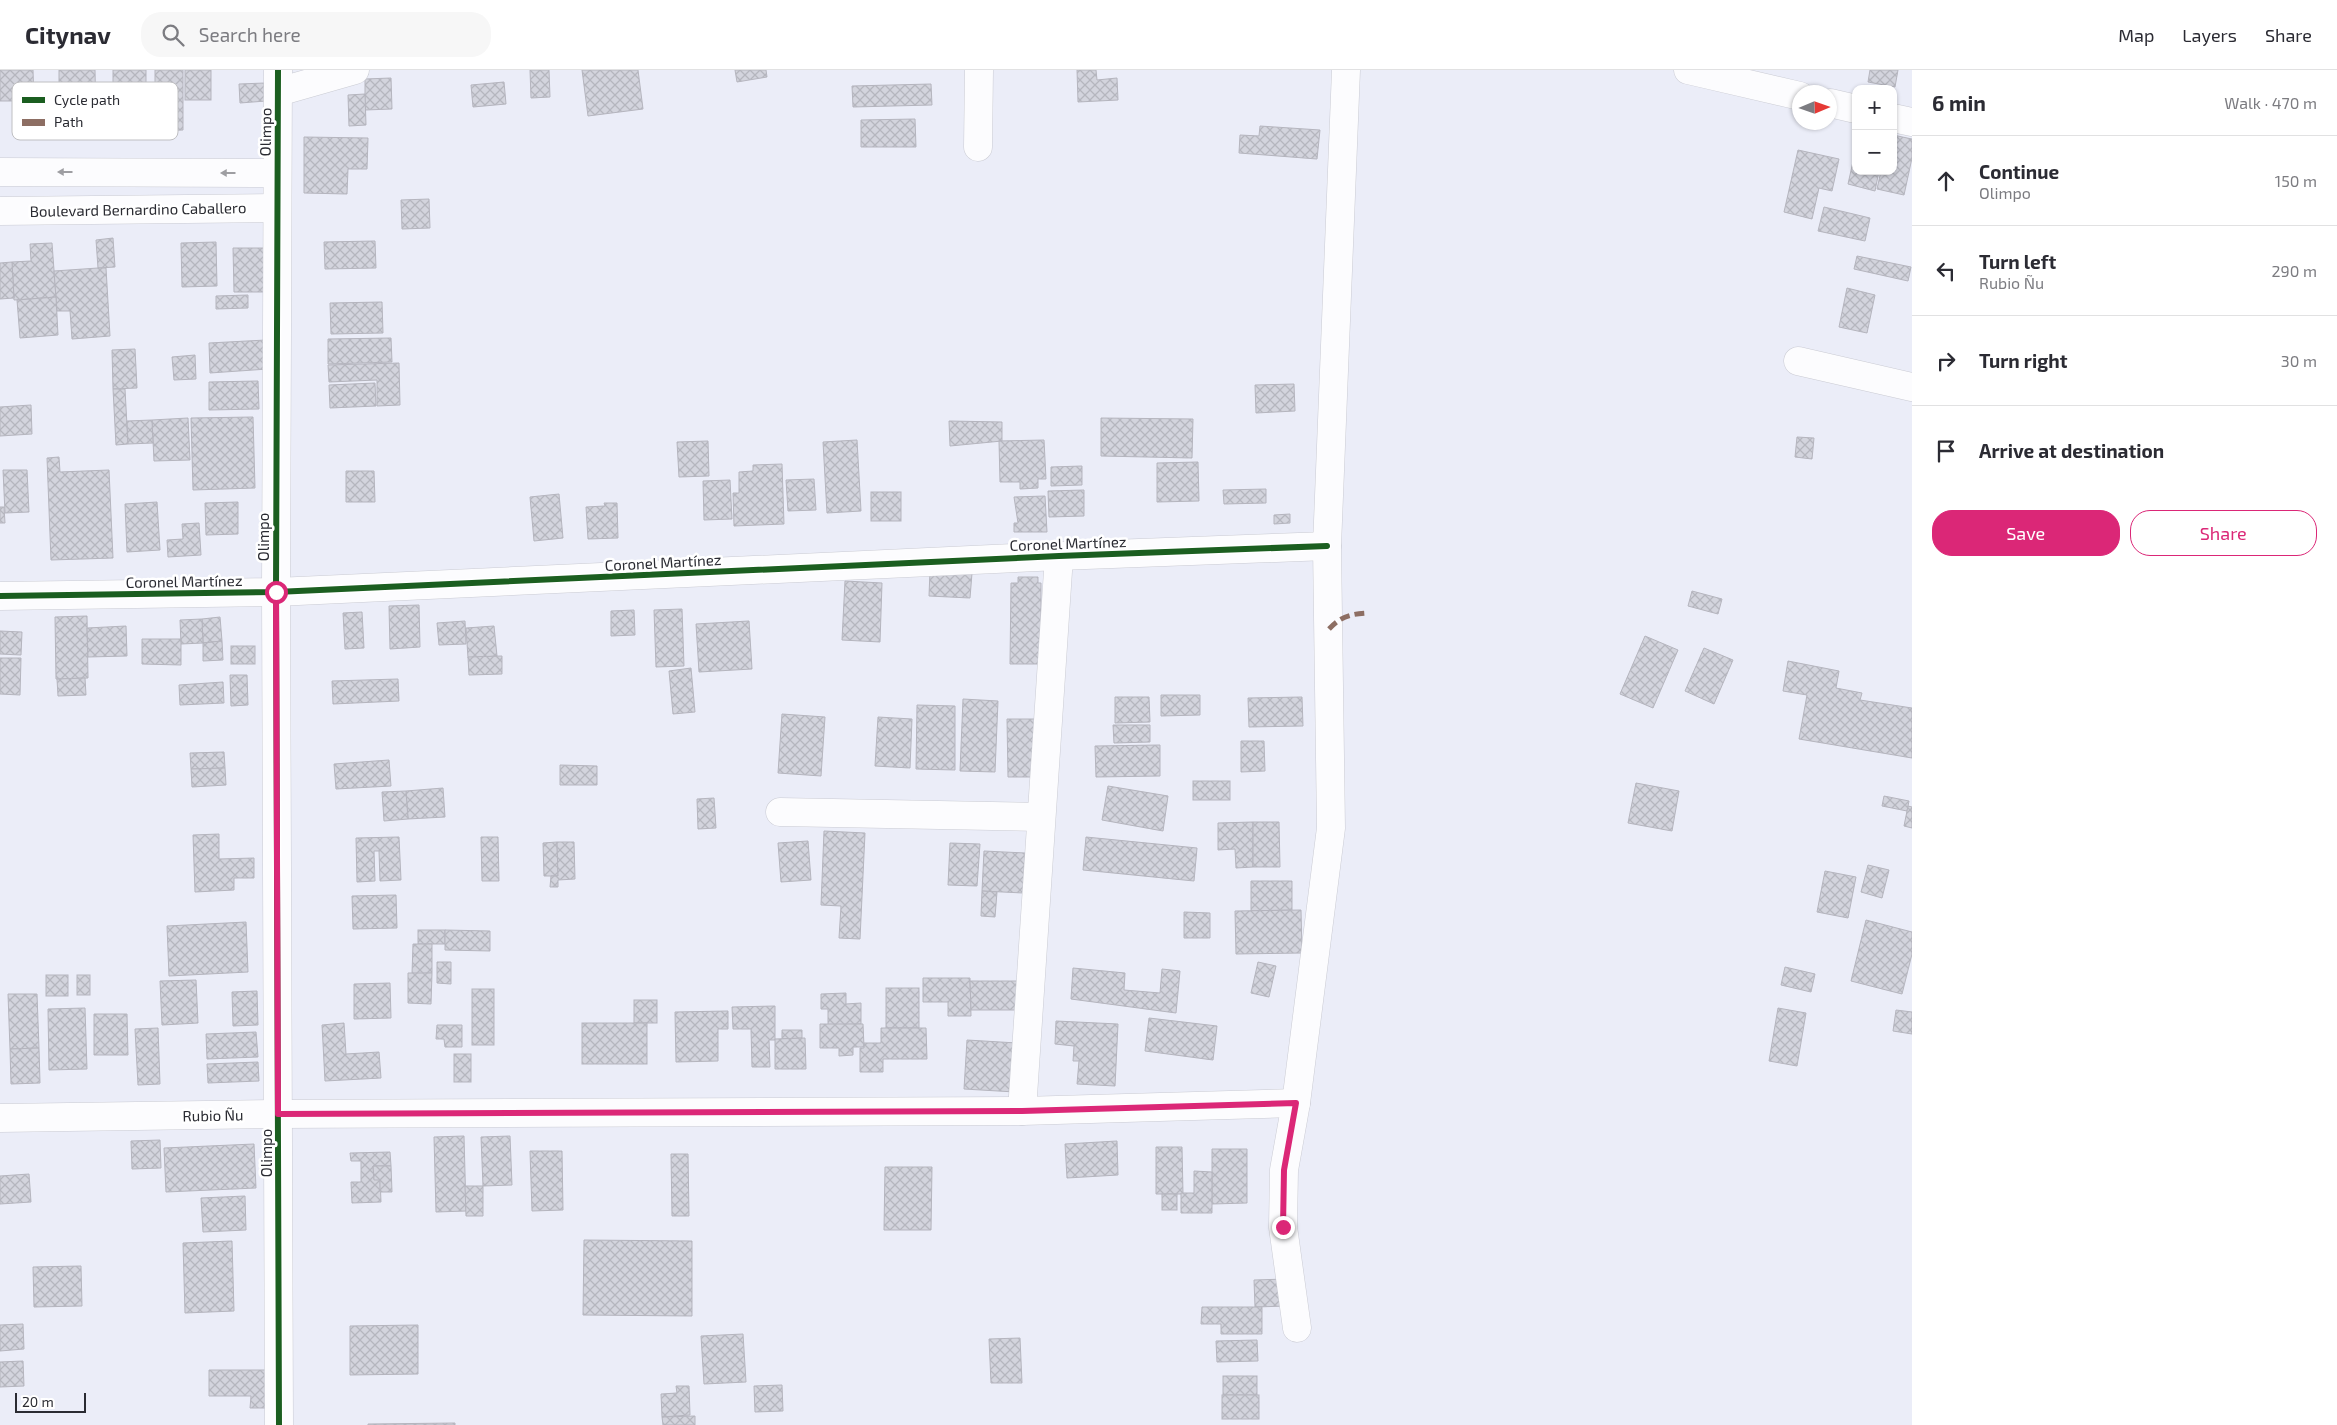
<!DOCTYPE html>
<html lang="en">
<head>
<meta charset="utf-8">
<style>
	body { margin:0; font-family:"Exo 2",sans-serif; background:#f7f7f7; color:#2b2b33 }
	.controls { position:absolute; right:15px; top:15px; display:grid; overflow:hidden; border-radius:10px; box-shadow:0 1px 4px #0004 }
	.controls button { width:45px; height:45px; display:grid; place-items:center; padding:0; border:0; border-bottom:1px solid #e1e1e2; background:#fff; color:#2b2b33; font:25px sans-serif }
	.compass { position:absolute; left:1792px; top:15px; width:45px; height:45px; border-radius:50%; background:#fff; box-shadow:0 1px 4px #0004; rotate:88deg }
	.scale { position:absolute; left:15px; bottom:12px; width:71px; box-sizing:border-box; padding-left:5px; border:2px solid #2a2b32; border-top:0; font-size:14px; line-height:18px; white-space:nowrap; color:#2a2b32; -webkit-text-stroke:4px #fff; paint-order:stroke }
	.stop { position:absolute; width:15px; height:15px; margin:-11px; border:4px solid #db2777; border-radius:50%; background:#fff }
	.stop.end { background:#db2777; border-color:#fff; box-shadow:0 1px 5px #0008 }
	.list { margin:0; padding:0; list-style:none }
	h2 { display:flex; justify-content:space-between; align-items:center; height:65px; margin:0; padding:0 20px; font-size:21px }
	h2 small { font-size:16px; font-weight:400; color:#7c7c81 }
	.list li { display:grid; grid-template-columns:32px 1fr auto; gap:15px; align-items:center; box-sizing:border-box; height:90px; padding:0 20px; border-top:1px solid #e1e1e2 }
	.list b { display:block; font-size:19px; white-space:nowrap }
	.list p { margin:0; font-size:16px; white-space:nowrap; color:#7c7c81 }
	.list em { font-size:16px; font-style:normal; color:#7c7c81 }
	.actions { display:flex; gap:10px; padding:15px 20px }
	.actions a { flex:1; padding:11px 0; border:1px solid #db2777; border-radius:20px; text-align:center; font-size:18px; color:#db2777 }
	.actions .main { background:#db2777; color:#fff }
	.icon { flex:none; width:28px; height:28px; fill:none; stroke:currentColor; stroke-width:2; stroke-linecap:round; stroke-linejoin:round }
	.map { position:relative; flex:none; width:1912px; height:1355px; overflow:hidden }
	header { display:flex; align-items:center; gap:30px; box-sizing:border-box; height:70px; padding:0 25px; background:#fff; border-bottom:1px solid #e1e1e2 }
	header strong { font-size:24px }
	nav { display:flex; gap:28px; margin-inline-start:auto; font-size:18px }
	.search { width:350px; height:45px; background:#f7f7f7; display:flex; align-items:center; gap:12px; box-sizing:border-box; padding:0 18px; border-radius:20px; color:#7c7c81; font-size:19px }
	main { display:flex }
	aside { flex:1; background:#fff }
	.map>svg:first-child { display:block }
	.building { fill:url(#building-cross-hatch); stroke:#b5b5be }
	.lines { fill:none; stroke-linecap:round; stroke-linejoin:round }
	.minor-casing { stroke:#cacbd3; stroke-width:29 }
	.minor { stroke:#fcfcfe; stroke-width:28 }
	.quiet { stroke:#8d6e63; stroke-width:5; stroke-dasharray:10 5; stroke-linecap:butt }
	.cycleway-casing { stroke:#fff; stroke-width:9 }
	.cycleway { stroke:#1b5e20; stroke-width:6 }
	.oneway { fill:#9e9ea2 }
	.route { stroke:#db2777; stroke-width:6 }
	.labels { text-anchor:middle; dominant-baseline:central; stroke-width:5; stroke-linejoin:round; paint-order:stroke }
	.street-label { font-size:15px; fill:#2a2b32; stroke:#fff }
	.key { fill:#fff; stroke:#bfbfc2; stroke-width:1 }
	.key-label { font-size:14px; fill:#2a2b32 }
</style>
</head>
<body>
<header>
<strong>Citynav</strong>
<div class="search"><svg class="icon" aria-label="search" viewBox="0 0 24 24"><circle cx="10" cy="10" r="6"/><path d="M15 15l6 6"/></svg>Search here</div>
<nav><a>Map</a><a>Layers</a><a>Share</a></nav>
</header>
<main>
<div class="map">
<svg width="1912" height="1355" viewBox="0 0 1912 1355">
	<defs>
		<pattern id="building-cross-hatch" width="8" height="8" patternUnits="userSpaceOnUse" patternTransform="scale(1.25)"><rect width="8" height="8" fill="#d3d4dd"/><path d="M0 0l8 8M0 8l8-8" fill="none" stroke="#b5b6be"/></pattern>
	</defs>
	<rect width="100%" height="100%" fill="#ebedf8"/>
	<g class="building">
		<path d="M0 0H33L34 31H0Z"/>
		<path d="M59 0H95L96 46H59Z"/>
		<path d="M113 0H146V40H129V65H113Z"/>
		<path d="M155 0H183V60L155 61Z"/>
		<rect x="185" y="0" width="26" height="30"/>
		<path d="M530 0H549L550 27 531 28Z"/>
		<path d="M582 0H638L643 39 588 46Z"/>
		<path d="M735 0H766L767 7 737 12Z"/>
		<path d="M1077 0H1096L1097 10 1117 8 1118 30 1078 32Z"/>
		<path d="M1870 0H1898L1895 17 1868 12Z"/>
		<path d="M391 8 392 39 365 40V9Z"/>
		<path d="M504 12 506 34 473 37 471 15Z"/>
		<path d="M265 13 266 31 240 33 239 14Z"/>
		<path d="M931 14 932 35 853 37 852 16Z"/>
		<path d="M365 24 366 55 349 56 348 25Z"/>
		<path d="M915 49 916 77H861V50Z"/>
		<path d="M1260 56 1320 60 1317 89 1239 83 1240 65 1259 66Z"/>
		<path d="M1893 65 1912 69V88L1904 125 1877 119 1881 101H1893Z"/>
		<path d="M304 67 368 68 367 99H348L347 124 304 123Z"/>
		<path d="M1856 78V101H1879L1875 121 1848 114Z"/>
		<path d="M1798 80 1839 89 1832 121 1819 118 1812 149 1784 142Z"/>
		<path d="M429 129 430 158 402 159 401 130Z"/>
		<path d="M1824 137 1870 148 1865 171 1818 161Z"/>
		<path d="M113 168 115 197 98 198 96 170Z"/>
		<path d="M375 171 376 198 325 199 324 172Z"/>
		<path d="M216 172 217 216 182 217 181 173Z"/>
		<path d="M52 173 56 227 14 230 12 192 31 191 30 174Z"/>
		<path d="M233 178H265L266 222H234Z"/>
		<path d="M1857 186 1911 197 1908 211 1854 199Z"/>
		<path d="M12 192 14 228 0 229V193Z"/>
		<path d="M98 198H106L110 266 72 269 70 241H57L54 201Z"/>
		<path d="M1847 218 1875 225 1867 263 1839 257Z"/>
		<path d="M248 225V238L216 239V226Z"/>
		<path d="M56 227 58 265 20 268 17 230Z"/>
		<path d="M382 232 383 263 331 264 330 233Z"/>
		<path d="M391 268 392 292 328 294V269Z"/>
		<path d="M266 270 268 299 210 303 209 273Z"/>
		<path d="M135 279 137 318 113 319 112 280Z"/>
		<path d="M195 285 196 309 174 310 172 287Z"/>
		<path d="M399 293 400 335 377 336V310L329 312 328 295Z"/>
		<path d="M258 311 259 339 209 340V312Z"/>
		<path d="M375 313 376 336 330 338 329 315Z"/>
		<path d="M1294 314 1295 341 1256 343 1255 315Z"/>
		<path d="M113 319H125L128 374 116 375Z"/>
		<path d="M31 335 32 364 0 366V337Z"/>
		<path d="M253 347 255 418 193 420 191 348Z"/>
		<path d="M188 348 190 390 154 391 152 350Z"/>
		<path d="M1101 348 1193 349 1192 388 1101 386Z"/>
		<path d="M152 350 153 373 128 374 127 351Z"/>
		<path d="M949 351 1002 352V371L950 376Z"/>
		<path d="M1797 367 1814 368 1812 389 1795 387Z"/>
		<path d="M857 370 861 441 827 443 823 372Z"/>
		<path d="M1044 370 1046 409H1038V418L1020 419V412H1000L999 371Z"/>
		<path d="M708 371 709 406 679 407 677 372Z"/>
		<path d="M59 387 60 402 109 400 113 488 51 490 47 388Z"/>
		<path d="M1198 392 1199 431 1157 432V393Z"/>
		<path d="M782 394 784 454 734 456 733 423H739V402L753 401V395Z"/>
		<path d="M1082 396V415L1051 416V397Z"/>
		<path d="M3 400H27L29 442 5 443Z"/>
		<path d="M346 401H374L375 432H346Z"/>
		<path d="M814 409 816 440 788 441 786 410Z"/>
		<path d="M730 410 732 449 704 450 703 411Z"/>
		<path d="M1266 419V433L1224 434 1223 420Z"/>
		<path d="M1084 420V446L1049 447 1048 421Z"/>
		<rect x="871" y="422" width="30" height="29"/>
		<path d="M559 424 563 468 534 471 530 427Z"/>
		<path d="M1045 426 1047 462H1014V453H1018L1014 427Z"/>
		<path d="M157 432 160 480 127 482 125 434Z"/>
		<path d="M238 432V464L206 465 205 433Z"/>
		<path d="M604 433H617L618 468 588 469 586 437 605 436Z"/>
		<path d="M0 437H4L5 453H0Z"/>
		<path d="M1290 444V453L1274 454V445Z"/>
		<path d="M199 453 201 485 168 487 167 470 183 469 182 454Z"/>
		<path d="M930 501 972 503 970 528 929 526Z"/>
		<path d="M1018 507H1038V513H1041V594H1010L1011 513H1018Z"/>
		<path d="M845 511 882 513 880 572 842 570Z"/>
		<path d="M1692 521 1722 529 1718 544 1688 536Z"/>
		<path d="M419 535 420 577 390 579 389 536Z"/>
		<path d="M682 539 684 596 656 597 654 540Z"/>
		<path d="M634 540 635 565 611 566V541Z"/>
		<path d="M362 542 364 578 345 579 343 543Z"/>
		<path d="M87 546 88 608 56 609 55 547Z"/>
		<path d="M220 547 222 571 203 573 202 549Z"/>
		<path d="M202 549 203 573 181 574 180 550Z"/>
		<path d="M465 551 466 574 439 575 437 553Z"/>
		<path d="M749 551 752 599 699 602 696 554Z"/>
		<path d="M126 556 127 586 88 587 87 558Z"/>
		<path d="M494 556 497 586 468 588 466 558Z"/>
		<path d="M0 561 22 562 21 585 0 584Z"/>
		<path d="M1645 566 1678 580 1653 638 1620 624Z"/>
		<path d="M142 569H181V595L142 594Z"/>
		<path d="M222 571 223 590 203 591V573Z"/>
		<rect x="231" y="576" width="24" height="18"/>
		<path d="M1704 578 1733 590 1714 634 1685 621Z"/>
		<path d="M502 586V604L469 605 468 587Z"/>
		<path d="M0 588H21L20 625 0 624Z"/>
		<path d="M1788 591 1839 601 1836 618 1862 623 1860 630 1912 638V688L1799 669 1807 625 1783 621Z"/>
		<path d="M691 598 695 642 673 644 669 601Z"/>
		<path d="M230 605H247L248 635 231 636Z"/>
		<path d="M85 608 86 625 58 626 57 609Z"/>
		<path d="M398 609 399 631 333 634 332 611Z"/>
		<path d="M223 612 224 633 180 635 179 615Z"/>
		<path d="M1161 625H1200V645L1161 646Z"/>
		<path d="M1115 627H1149L1150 652 1115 653Z"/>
		<path d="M1302 627 1303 656 1249 657 1248 628Z"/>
		<path d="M963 629 998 631 995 702 960 701Z"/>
		<path d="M917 635 955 636V700L916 699Z"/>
		<path d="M782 644 825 647 821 706 778 703Z"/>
		<path d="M878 647 912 649 910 698 875 696Z"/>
		<path d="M1007 649H1039V707H1008Z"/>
		<path d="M1113 655H1150V672L1114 673Z"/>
		<path d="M1241 671H1264L1265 701 1241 702Z"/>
		<path d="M1160 675V706L1096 707 1095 676Z"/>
		<path d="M224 682 225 698 191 699 190 683Z"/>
		<path d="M389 690 391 716 336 719 334 694Z"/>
		<path d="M560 695 597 696V715H560Z"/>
		<path d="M225 698 226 715 192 717 191 699Z"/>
		<rect x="1193" y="711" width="37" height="19"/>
		<path d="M1636 713 1679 721 1672 761 1628 753Z"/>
		<path d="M1108 716 1168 726 1163 761 1102 750Z"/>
		<path d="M443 718 445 747 408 749 406 721Z"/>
		<path d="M406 721 408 749 384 751 382 722Z"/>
		<path d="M1884 726 1909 731 1907 741 1882 736Z"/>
		<path d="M714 728 716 758 698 759 697 729Z"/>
		<path d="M1908 736 1912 737V758L1904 756Z"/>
		<path d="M1253 752V797L1236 798 1235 779 1218 780V753Z"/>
		<path d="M1253 752H1279L1280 797H1253Z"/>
		<path d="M824 761 865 763 860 869 839 868 841 836 821 835Z"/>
		<path d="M219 764V789L254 788V808H234V820L195 822 193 765Z"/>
		<path d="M399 767 401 810 380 811 379 781H374L375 811 357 812 356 768Z"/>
		<path d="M481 767H498L499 811H482Z"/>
		<path d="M1086 767 1197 778 1194 811 1083 800Z"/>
		<path d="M808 771 811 810 781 812 778 773Z"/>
		<path d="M557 772 558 806H544L543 773Z"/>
		<path d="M557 772H574L575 809 558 810V817H550L551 806H558Z"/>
		<path d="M950 773 980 774 977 816 948 815Z"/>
		<path d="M984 781 1025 783 1023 823 982 821Z"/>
		<path d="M1868 795 1889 800 1882 828 1861 822Z"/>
		<path d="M1825 801 1856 807 1848 848 1817 842Z"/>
		<path d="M1251 811H1292V840L1251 841Z"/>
		<path d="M982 821 997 822 995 847 981 846Z"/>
		<path d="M396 825 397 858 353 859 352 826Z"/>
		<path d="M1301 840 1302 883 1236 884 1235 841Z"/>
		<path d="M1184 842 1210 843V868H1184Z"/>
		<path d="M1866 850 1912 862V884L1902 924 1851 911Z"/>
		<path d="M246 852 248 902 169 906 167 856Z"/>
		<rect x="418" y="860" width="27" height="14"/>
		<path d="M445 860 490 861V881L445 880Z"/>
		<path d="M413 874H432V903L412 904Z"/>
		<path d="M437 892H451V914L437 913Z"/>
		<path d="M1258 892 1276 896 1269 927 1251 923Z"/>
		<path d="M1785 897 1815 904 1811 922 1781 915Z"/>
		<path d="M1073 898 1125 903 1124 920 1160 923 1162 899 1180 901 1176 943 1071 929Z"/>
		<path d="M408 903H432L431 934 408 933Z"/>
		<rect x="46" y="905" width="22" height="21"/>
		<rect x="77" y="905" width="13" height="20"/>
		<path d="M923 908H970L971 946H948V932H923Z"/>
		<path d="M196 910 198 953 162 955 160 911Z"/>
		<path d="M970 911H1020V940H971Z"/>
		<path d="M390 913 391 948 354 949V914Z"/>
		<rect x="886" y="918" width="33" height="40"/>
		<rect x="472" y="919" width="22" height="56"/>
		<path d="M257 921 258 955 233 956 232 922Z"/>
		<path d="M846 923V934L861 933V954L828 955V939H821V924Z"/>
		<path d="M8 924H37L39 978 10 979Z"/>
		<rect x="634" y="930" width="23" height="23"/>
		<path d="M775 936V970H769L770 997H752L751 959H733L732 937Z"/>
		<path d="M85 938 87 999 49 1000 48 939Z"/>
		<path d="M1778 938 1806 943 1797 996 1769 991Z"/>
		<path d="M1896 940 1912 942V964L1893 961Z"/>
		<path d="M728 941V959H718V991L676 992 675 942Z"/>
		<path d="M94 944H127L128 985H94Z"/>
		<path d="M1149 948 1217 956 1213 990 1145 981Z"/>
		<path d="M1056 951 1118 954 1115 1016 1077 1014 1079 991H1073L1074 976 1055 974Z"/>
		<path d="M344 953 346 984 379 982 381 1008 325 1011 322 955Z"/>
		<rect x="582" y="953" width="65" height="41"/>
		<path d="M820 954H863L864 977H853V985L839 986V978H820Z"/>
		<path d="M437 955H462V977H445L444 969H436Z"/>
		<path d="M158 958 160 1014 138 1015 135 959Z"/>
		<path d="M881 958H926L927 989H883V1002H860V978H864V973H881Z"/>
		<path d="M782 960H802V968L782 969Z"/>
		<path d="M256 962 258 987 207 989 206 964Z"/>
		<path d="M805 968 806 999H775V969Z"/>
		<path d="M967 970 1017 973 1015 1022 964 1019Z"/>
		<path d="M39 978 40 1013 11 1014 10 979Z"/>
		<rect x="454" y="984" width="17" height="28"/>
		<path d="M258 992 259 1011 208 1013 207 994Z"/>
		<path d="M464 1066 466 1141 436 1142 434 1067Z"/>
		<path d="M510 1066 512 1115 483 1116 481 1067Z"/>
		<path d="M160 1070 161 1098 132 1099 131 1071Z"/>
		<path d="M1117 1071 1118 1105 1067 1108 1065 1074Z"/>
		<path d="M254 1074 256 1118 166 1122 164 1078Z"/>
		<path d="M1156 1077H1182L1183 1124H1156Z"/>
		<path d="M1212 1079H1247V1133L1212 1134Z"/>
		<path d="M530 1081H562L563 1140 532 1141Z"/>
		<path d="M390 1082 391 1096H373L374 1109H380L381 1132 352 1133 351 1112H361V1091H351L350 1083Z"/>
		<path d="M671 1084H688L689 1146H672Z"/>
		<path d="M373 1096H391L392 1122H380V1110H374Z"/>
		<path d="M885 1097H932L931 1160H884Z"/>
		<path d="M1194 1101 1212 1102V1143H1181V1123H1194Z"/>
		<path d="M29 1104 31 1132 0 1134V1106Z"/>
		<path d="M465 1116H483V1146H466Z"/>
		<rect x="1162" y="1124" width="15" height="16"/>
		<path d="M245 1126 246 1160 203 1162 201 1128Z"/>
		<path d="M584 1170 692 1171V1246L583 1245Z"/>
		<path d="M232 1171 234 1241 185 1243 183 1173Z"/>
		<path d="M81 1196 82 1236 34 1237 33 1197Z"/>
		<path d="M1286 1209 1287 1236 1255 1237 1254 1210Z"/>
		<path d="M1202 1237H1262V1264H1221V1254H1201Z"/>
		<path d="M23 1254 24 1279 0 1281V1255Z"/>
		<path d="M418 1255V1304L350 1305V1256Z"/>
		<path d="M743 1264 746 1312 704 1314 701 1266Z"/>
		<path d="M1020 1268 1022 1313H991L989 1269Z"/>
		<path d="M1257 1270 1258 1291 1217 1292 1216 1271Z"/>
		<path d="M23 1291 24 1316 0 1317V1292Z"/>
		<path d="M209 1300H271L270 1338H250L251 1326H209Z"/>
		<rect x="1223" y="1306" width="34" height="19"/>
		<path d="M782 1315 783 1341 755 1342 754 1316Z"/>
		<path d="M676 1316H689L690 1345 662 1347 661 1324 677 1323Z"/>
		<rect x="1222" y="1325" width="37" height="24"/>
		<path d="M695 1346V1355H663L662 1347Z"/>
		<path d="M455 1353V1355H368V1354Z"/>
	</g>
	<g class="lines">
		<g class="minor-casing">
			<g id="minor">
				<path d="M278 0 276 522 279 1355"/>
				<path d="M1688 0 1800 26"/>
				<path d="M278 22 355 0"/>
				<path d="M1830 33 1856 39"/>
				<path d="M1893 48 1912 52"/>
				<path d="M978 77 979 0"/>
				<path d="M0 102 276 103"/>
				<path d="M0 141 276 138"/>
				<path d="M1798 291 1912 317"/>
				<path d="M0 526 276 522 1059 486 1327 476"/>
				<path d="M780 742 1041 747"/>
				<path d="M1022 1041 1059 486"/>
				<path d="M0 1048 278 1044 1022 1041 1296 1033"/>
				<path d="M1297 1258 1283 1157 1284 1100 1296 1033 1331 758 1327 476 1346 0"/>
			</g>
		</g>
		<use href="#minor" class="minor"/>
		<path class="quiet" d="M1329 559C1341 546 1351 544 1368 543"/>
		<g class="cycleway-casing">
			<g id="cycleway">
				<path d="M278 0 276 522 279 1355"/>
				<path d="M0 526 276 522 1059 486 1327 476"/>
			</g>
		</g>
		<use href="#cycleway" class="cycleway"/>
	</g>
	<defs><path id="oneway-solid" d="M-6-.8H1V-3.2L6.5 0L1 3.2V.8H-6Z" transform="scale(1.25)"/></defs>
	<g class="oneway">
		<use href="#oneway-solid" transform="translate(65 102) rotate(-180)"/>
		<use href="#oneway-solid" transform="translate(228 103) rotate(-180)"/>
	</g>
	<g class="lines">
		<path class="route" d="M276 522 278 1044 1022 1041 1296 1033 1284 1100 1283 1157"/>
	</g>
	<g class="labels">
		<g class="street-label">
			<text transform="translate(265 62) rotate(-89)">Olimpo</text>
			<text transform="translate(138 139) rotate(-1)">Boulevard Bernardino Caballero</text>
			<text transform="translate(263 467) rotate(-90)">Olimpo</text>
			<text transform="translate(1068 473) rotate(-2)">Coronel Martínez</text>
			<text transform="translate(663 492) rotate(-3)">Coronel Martínez</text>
			<text transform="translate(184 511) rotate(-1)">Coronel Martínez</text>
			<text transform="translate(213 1045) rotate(-1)">Rubio Ñu</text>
			<text transform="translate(266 1083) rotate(-90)">Olimpo</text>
		</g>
	</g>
	<rect x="12" y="12" width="166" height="58" rx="8" class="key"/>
	<rect x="22" y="27" width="23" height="6" fill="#1b5e20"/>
	<rect x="22" y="49" width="23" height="7" fill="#8d6e63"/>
	<g class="key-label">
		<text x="54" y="35">Cycle path</text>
		<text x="54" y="57">Path</text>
	</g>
</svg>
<div class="controls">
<button>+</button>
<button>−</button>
</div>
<svg class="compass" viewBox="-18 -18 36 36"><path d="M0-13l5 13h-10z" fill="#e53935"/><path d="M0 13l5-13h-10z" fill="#7c7c81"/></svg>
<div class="scale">20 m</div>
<div class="stop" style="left:276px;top:522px"></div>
<div class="stop end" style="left:1283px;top:1157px"></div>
</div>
<aside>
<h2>6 min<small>Walk · 470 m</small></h2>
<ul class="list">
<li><svg class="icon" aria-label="ahead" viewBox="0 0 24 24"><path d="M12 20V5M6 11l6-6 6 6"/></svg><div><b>Continue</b><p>Olimpo</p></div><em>150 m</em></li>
<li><svg class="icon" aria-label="left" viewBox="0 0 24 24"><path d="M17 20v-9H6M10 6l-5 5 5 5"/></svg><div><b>Turn left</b><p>Rubio Ñu</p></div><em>290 m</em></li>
<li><svg class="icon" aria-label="right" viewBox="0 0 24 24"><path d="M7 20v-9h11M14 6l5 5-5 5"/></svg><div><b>Turn right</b></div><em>30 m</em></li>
<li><svg class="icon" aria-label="arrive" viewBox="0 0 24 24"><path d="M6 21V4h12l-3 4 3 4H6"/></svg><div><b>Arrive at destination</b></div></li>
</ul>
<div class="actions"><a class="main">Save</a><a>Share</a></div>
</aside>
</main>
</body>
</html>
